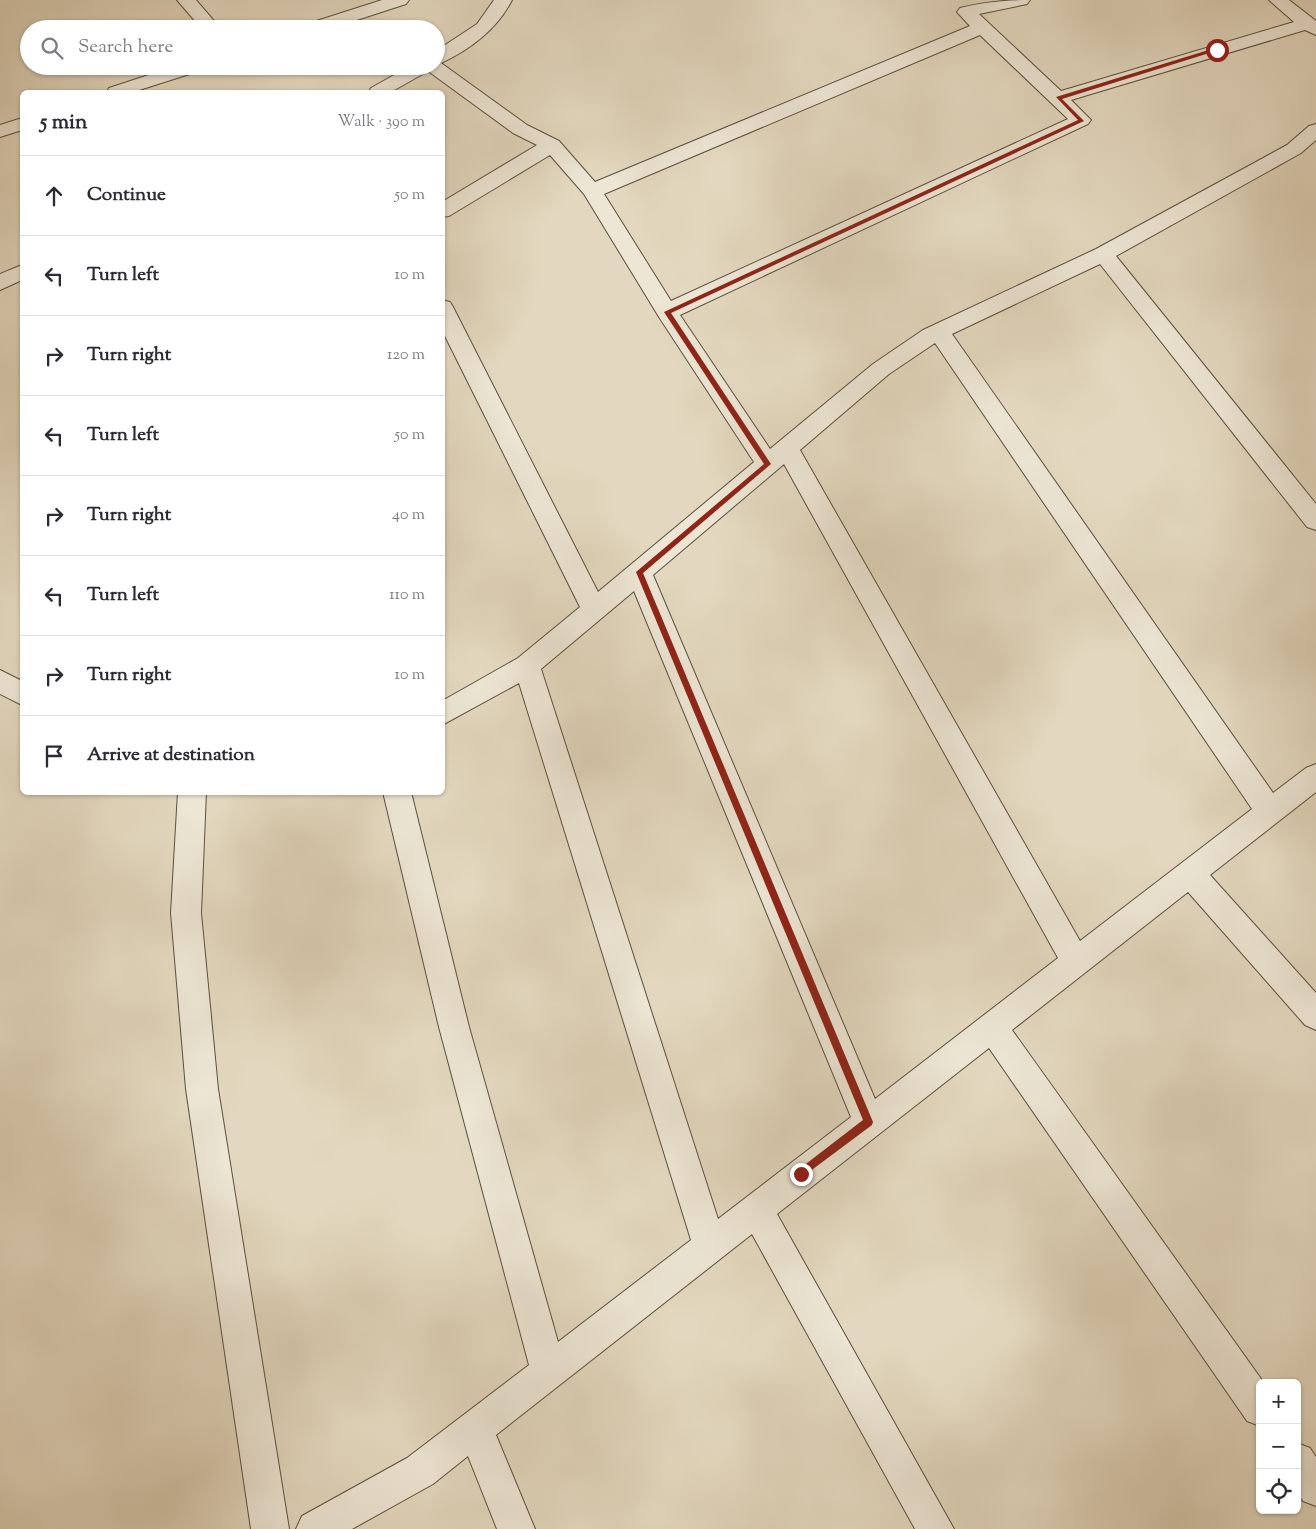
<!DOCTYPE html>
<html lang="en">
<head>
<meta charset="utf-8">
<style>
	body { margin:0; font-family:"Sorts Mill Goudy",serif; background:#f2f2f3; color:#2b2b33 }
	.controls { position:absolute; right:15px; bottom:15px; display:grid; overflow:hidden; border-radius:8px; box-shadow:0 1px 4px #0004 }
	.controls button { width:45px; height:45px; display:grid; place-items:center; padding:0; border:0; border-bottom:1px solid #e1e1e2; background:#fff; color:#2b2b33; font:25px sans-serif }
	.stop { position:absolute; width:15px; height:15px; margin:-11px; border:4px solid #8f2418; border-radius:50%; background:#fff }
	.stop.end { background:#8f2418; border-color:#fff; box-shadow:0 1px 5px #0008 }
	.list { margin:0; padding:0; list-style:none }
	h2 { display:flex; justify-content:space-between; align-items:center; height:65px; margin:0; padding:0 20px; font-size:21px }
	h2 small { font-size:16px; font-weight:400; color:#7c7c81 }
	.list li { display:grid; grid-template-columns:32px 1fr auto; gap:15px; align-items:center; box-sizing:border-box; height:80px; padding:0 20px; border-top:1px solid #e1e1e2 }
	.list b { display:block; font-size:19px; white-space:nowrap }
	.list em { font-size:16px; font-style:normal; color:#7c7c81 }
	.icon { flex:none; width:28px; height:28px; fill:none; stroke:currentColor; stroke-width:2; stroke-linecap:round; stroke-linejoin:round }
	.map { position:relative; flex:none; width:1316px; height:1529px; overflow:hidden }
	.search { position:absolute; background:#fff; box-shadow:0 1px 4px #0004; left:20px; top:20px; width:425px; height:55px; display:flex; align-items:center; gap:12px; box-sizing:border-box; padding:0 18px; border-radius:28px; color:#7c7c81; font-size:19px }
	.panel { position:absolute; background:#fff; box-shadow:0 1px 4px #0004; left:20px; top:90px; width:425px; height:705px; border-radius:8px }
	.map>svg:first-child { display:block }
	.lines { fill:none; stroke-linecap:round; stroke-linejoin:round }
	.street-casing { stroke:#5a503f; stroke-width:2 }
	.street { fill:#ede6d5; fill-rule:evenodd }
	.route { fill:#8f2418 }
</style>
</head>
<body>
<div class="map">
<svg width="1316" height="1529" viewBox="0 0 1316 1529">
	<rect width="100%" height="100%" fill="#e3d8bf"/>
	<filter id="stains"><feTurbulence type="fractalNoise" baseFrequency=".004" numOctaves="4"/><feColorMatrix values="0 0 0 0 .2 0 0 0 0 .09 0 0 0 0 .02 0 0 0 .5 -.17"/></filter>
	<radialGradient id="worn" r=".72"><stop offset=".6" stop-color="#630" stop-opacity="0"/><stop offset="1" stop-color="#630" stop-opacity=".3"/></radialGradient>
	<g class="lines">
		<g class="street-casing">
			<g id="street">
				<path d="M177 0H196L221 29H202Z"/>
				<path d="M382 0H409L406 4 329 29H301L304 25Z"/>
				<path d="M494 0H512C497 29 471 49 441 63L527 125 559 141 595 182 970 26 957 12 960 8C984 2 1005 0 1030 0L1027 4 979 14 1061 91 1294 22 1269 0H1289L1316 21V35L1305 30 1071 100 1091 120 1088 124 680 315 770 449 873 364 923 330 1096 249 1287 145 1309 126 1316 124V140L1301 153 1116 256 1316 504V530L1307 527 1100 264 952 334 1273 793 1306 768 1316 764V792L1210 875 1316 993V1030L1305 1025 1188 892 1012 1030 1264 1383H1260V1426L1247 1421 989 1048 777 1214 954 1529H915L752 1234 496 1435 535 1529H497L468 1456 433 1484 352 1529H296L302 1516 407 1458 529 1365 439 1027 383 792H411L469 1027 558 1342 691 1240 519 683 442 725V701L518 658 580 607 442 330V300L450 302 453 307 598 592 754 462 659 317 584 194 550 155 449 216 442 217V202L537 145 513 133 428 71 391 92H369L371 88 410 66H436V51L477 24ZM980 35 1068 119 671 301 604 194ZM935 343 1252 809 1080 941 800 450 889 374ZM784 464 1058 958 875 1099 653 575ZM634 591 851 1117 718 1219 541 669Z"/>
				<path d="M176 66H204L202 70 133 92H107L109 88Z"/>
				<path d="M22 118V130L0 137V125Z"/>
				<path d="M22 265V280L0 290V274Z"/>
				<path d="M0 670 22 681V705L0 694Z"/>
				<path d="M178 792H206L201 913 218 1089 289 1529H251L186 1089 171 913Z"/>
				<path d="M1297 1443 1310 1448 1316 1457V1506L1303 1501 1297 1493Z"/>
			</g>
		</g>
		<use href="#street" class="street"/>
	</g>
	<path class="route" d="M1215 48 1219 50 1062 99 1084 121 671 313 771 464 643 573 873 1122 872 1125 801 1178 798 1177V1170L863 1120 636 572 764 464 664 312 1078 120 1056 97Z"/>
	<rect width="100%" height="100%" filter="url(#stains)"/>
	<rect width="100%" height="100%" fill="url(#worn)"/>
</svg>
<div class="controls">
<button>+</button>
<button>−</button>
<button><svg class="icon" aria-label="locate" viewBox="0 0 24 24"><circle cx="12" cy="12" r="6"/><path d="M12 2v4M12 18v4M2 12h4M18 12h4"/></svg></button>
</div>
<div class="stop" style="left:1217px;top:50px"></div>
<div class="stop end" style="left:801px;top:1174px"></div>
<div class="search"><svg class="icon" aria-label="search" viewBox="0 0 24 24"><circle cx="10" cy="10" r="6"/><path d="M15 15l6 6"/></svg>Search here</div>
<section class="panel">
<h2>5 min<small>Walk · 390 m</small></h2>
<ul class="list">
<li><svg class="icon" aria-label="ahead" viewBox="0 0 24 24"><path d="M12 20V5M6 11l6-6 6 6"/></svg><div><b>Continue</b></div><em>50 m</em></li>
<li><svg class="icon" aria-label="left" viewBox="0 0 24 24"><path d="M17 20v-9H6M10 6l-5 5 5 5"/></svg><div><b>Turn left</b></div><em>10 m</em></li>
<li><svg class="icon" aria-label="right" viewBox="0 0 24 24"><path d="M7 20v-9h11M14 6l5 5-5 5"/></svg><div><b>Turn right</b></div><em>120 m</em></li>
<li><svg class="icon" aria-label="left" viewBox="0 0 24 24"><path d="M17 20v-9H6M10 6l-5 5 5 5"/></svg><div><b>Turn left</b></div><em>50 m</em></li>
<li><svg class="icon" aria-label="right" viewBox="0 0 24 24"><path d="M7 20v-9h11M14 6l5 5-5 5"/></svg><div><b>Turn right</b></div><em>40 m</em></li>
<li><svg class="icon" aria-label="left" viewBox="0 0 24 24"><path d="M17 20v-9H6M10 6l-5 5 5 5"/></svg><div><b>Turn left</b></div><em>110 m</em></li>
<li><svg class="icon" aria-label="right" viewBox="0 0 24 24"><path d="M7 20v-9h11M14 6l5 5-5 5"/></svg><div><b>Turn right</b></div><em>10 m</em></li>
<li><svg class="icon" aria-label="arrive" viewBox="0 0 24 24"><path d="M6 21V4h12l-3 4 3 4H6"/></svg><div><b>Arrive at destination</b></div></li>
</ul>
</section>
</div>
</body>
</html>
